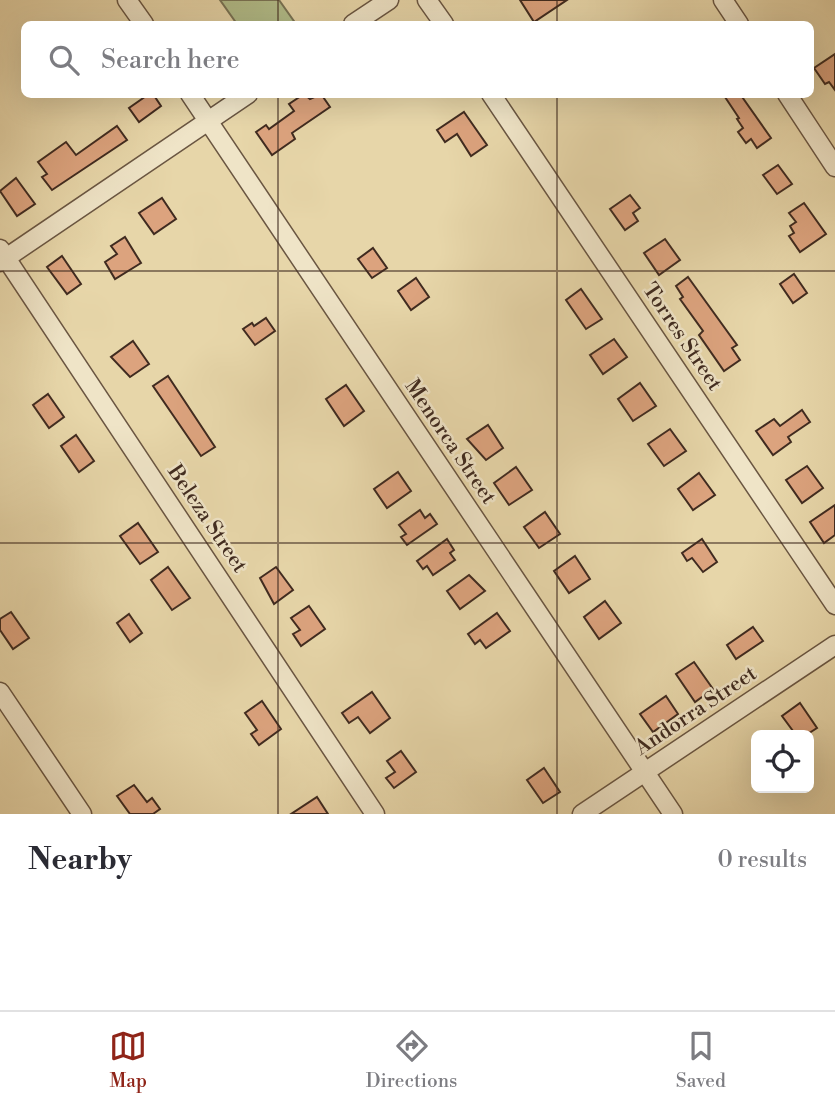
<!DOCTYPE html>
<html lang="en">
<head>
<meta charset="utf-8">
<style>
	body { margin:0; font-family:"Libre Bodoni",serif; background:#f2f2f3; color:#2b2b33 }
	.controls { position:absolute; right:21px; bottom:21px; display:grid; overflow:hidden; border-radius:10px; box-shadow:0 7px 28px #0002 }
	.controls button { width:63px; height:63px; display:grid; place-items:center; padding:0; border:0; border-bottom:2px solid #e1e1e2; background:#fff; color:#2b2b33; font:35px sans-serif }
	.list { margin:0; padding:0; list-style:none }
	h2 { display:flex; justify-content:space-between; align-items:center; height:91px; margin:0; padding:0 28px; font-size:30px }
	h2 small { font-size:23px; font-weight:400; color:#7c7c81 }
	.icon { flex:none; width:38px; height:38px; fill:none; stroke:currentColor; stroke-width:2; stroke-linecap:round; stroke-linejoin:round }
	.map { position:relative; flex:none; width:835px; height:814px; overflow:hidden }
	.search { position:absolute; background:#fff; box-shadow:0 7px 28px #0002; left:21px; right:21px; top:21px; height:77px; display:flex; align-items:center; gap:18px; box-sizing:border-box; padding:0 24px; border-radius:10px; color:#7c7c81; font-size:26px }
	.sheet { height:196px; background:#fff }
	nav { display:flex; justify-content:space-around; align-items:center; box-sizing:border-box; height:98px; border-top:2px solid #e1e1e2; background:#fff; font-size:19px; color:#7c7c81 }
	nav a { display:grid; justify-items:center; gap:4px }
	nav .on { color:#8f2418 }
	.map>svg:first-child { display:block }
	.green { fill:#b2be8b; stroke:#797456; stroke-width:2 }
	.building { fill:#dca37e; stroke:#402b20; stroke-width:2 }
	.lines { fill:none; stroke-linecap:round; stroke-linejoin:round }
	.minor-casing { stroke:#6a5642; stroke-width:21 }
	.minor { stroke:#efe4c7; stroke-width:18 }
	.grid { fill:none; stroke:#402b20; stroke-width:2; stroke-opacity:0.55 }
	.labels { text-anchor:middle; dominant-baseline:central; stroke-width:5; stroke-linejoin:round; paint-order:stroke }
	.street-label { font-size:21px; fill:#402b20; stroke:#efe4c7 }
</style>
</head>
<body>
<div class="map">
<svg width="835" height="814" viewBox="0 0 835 814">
	<rect width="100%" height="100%" fill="#e7d6a9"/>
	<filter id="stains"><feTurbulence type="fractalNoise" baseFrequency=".00286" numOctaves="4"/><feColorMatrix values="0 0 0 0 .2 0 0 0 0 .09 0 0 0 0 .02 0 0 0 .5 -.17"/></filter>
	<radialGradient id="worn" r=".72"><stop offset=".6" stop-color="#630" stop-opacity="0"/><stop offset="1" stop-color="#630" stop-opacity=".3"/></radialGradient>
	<path class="green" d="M220 0H279L296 24H237Z"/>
	<g class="building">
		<path d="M520 0H567L534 22Z"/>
		<path d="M835 54V90L829 82 825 84 814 68Z"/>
		<path d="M149 94H153L161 106 139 122 129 108Z"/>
		<path d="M304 94 310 99 321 94 330 107 292 133 295 139 272 155 256 132 266 125 269 129 294 111 289 104Z"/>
		<path d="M723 94H740L771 138 757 148 751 139 746 143 738 132 743 128 737 119 739 118Z"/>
		<path d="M464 112 487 145 471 156 457 134 445 142 437 130Z"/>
		<path d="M117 126 127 140 52 190 42 177 47 174 38 162 66 142 76 155Z"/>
		<path d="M778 165 792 184 777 194 763 175Z"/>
		<path d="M16 178 35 204 17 216 0 191Z"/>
		<path d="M630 195 640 208 633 213 638 221 625 230 610 209Z"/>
		<path d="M162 198 176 219 154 234 139 213Z"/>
		<path d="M804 203 826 234 800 252 789 236 794 233 790 226 796 222 789 213Z"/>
		<path d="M125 237 141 263 115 279 105 262 117 254 111 246Z"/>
		<path d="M665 239 680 260 659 275 644 253Z"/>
		<path d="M373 248 387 268 372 278 358 259Z"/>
		<path d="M62 256 81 284 67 294 47 267Z"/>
		<path d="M794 274 807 293 793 303 780 284Z"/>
		<path d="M688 277 737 345 732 348 740 360 724 371 699 335 703 331 680 299 683 297 676 286Z"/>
		<path d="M416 278 429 297 411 310 398 291Z"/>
		<path d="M581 289 602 319 586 329 566 300Z"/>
		<path d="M266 318 275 331 255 345 243 329 252 323 254 326Z"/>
		<path d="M614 339 627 357 603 374 590 355Z"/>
		<path d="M133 341 149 364 130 377 111 357Z"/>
		<path d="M168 376 215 447 201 456 153 386Z"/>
		<path d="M640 383 656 406 633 421 618 399Z"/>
		<path d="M346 385 364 411 344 426 326 399Z"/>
		<path d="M48 394 64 417 49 428 33 405Z"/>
		<path d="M802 410 810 422 788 437 791 442 773 455 756 431 774 419 780 426Z"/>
		<path d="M488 425 503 448 486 460 467 439Z"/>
		<path d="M670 429 686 451 664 466 648 444Z"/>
		<path d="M76 435 94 461 79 472 61 446Z"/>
		<path d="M807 466 823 488 802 503 786 480Z"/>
		<path d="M516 467 532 490 509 505 494 483Z"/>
		<path d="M398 472 411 491 387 508 374 489Z"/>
		<path d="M699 473 715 495 693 510 678 489Z"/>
		<path d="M835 505V535L824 543 810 522Z"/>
		<path d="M420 510 425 518 430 514 437 524 407 545 401 537 406 534 399 525Z"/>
		<path d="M545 512 560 534 539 548 524 527Z"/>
		<path d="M138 523 158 552 140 564 120 536Z"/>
		<path d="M447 539 454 550 450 553 455 560 433 575 427 566 423 569 417 561Z"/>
		<path d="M702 539 717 562 703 572 692 558 687 561 682 553Z"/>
		<path d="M575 556 590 579 569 593 554 571Z"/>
		<path d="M168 567 190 598 172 610 151 580Z"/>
		<path d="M276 567 293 590 274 604 260 578Z"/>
		<path d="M469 575 485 591 460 609 447 591Z"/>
		<path d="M605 601 621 623 599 639 584 617Z"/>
		<path d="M309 606 325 629 301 646 293 634 300 630 291 618Z"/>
		<path d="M11 612 29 638 13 649 0 630V619Z"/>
		<path d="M497 613 510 631 486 648 480 640 475 644 468 634Z"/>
		<path d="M129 614 142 633 130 642 117 623Z"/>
		<path d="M753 627 763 641 736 659 727 645Z"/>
		<path d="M694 662 713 689 695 702 676 674Z"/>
		<path d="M372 692 390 718 370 733 358 717 349 723 342 713Z"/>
		<path d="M666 696 678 714 653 732 640 714Z"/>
		<path d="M262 701 281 729 259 745 251 734 257 730 245 713Z"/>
		<path d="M800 703 817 728 806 735H796L782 716Z"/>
		<path d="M401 751 416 772 394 788 386 778 395 772 387 761Z"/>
		<path d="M544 768 560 792 543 803 527 780Z"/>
		<path d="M134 785 147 802 152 798 160 809 153 814H130L117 796Z"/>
		<path d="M317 797 328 814H291Z"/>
	</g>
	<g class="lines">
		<g class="minor-casing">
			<g id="minor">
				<path d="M127 0 144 24"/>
				<path d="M427 0 444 24"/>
				<path d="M723 0 739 24"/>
				<path d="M353 24 389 0"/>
				<path d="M190 94 673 814"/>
				<path d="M491 94 835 605"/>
				<path d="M787 94 835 167"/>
				<path d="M0 249 375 814"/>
				<path d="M0 262 248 94"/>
				<path d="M0 692 82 814"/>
				<path d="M582 814 835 645"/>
			</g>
		</g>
		<use href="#minor" class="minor"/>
	</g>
	<path class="grid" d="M278 0V24M557 0V24M278 94V814M557 94V814M0 271H835M0 543H835"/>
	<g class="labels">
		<g class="street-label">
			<text transform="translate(682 337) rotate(56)">Torres Street</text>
			<text transform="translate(450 442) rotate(56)">Menorca Street</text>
			<text transform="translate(207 519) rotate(56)">Beleza Street</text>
			<text transform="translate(696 711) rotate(-34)">Andorra Street</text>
		</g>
	</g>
	<rect width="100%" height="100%" filter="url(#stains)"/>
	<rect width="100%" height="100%" fill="url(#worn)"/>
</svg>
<div class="controls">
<button><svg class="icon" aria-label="locate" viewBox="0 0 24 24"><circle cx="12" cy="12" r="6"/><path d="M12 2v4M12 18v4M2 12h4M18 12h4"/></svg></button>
</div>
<div class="search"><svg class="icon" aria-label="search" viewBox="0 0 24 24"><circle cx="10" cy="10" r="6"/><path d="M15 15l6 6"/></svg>Search here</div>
</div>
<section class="sheet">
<h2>Nearby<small>0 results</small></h2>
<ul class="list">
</ul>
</section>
<nav>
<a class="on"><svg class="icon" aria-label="map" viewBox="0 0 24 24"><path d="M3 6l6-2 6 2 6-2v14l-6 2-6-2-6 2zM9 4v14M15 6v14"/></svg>Map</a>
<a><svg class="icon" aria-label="directions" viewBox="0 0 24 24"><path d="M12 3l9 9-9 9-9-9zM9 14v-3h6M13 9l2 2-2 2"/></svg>Directions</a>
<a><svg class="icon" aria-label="saved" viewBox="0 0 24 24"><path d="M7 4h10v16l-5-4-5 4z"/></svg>Saved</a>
</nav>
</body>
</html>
